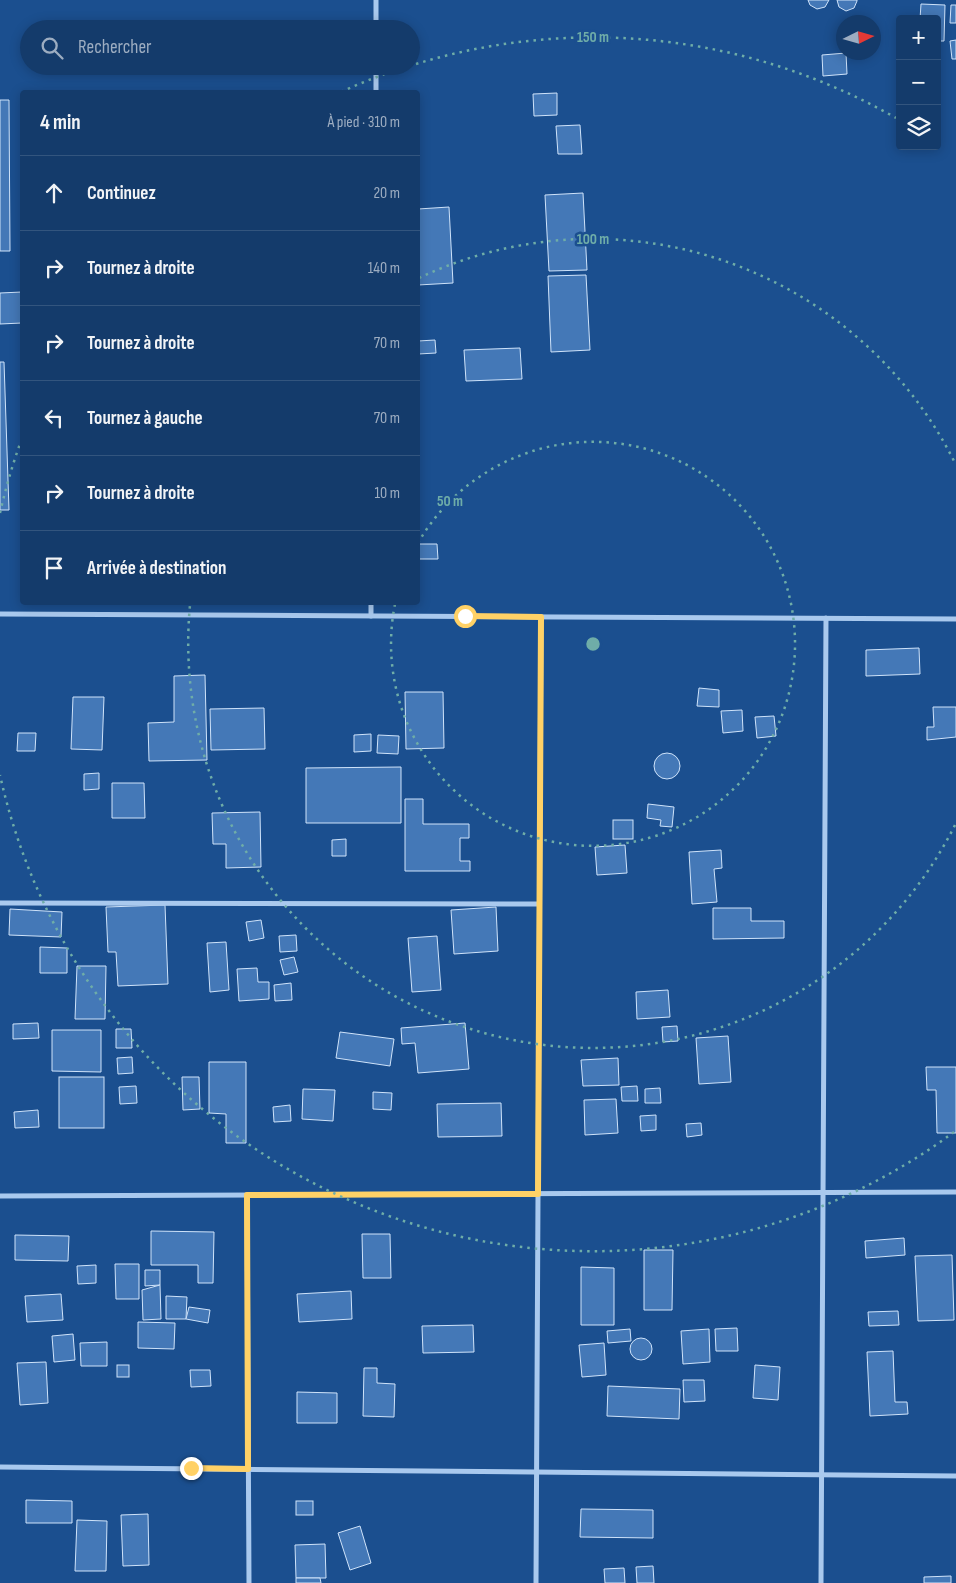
<!DOCTYPE html>
<html lang="fr">
<head>
<meta charset="utf-8">
<style>
	body { margin:0; font-family:"Sofia Sans Condensed",sans-serif; background:#1d4271; color:#f1f3f6 }
	.controls { position:absolute; right:15px; top:15px; display:grid; overflow:hidden; border-radius:5px; box-shadow:0 2px 12px #0003 }
	.controls button { width:45px; height:45px; display:grid; place-items:center; padding:0; border:0; border-bottom:1px solid #33557e; background:#143b6b; color:#f1f3f6; font:25px sans-serif }
	.compass { position:absolute; left:836px; top:15px; width:45px; height:45px; border-radius:50%; background:#143b6b; box-shadow:0 2px 12px #0003; rotate:85deg }
	.stop { position:absolute; width:15px; height:15px; margin:-11px; border:4px solid #ffd166; border-radius:50%; background:#fff }
	.stop.end { background:#ffd166; border-color:#fff; box-shadow:0 1px 5px #0008 }
	.list { margin:0; padding:0; list-style:none }
	h2 { display:flex; justify-content:space-between; align-items:center; height:65px; margin:0; padding:0 20px; font-size:21px }
	h2 small { font-size:16px; font-weight:400; color:#9dadc1 }
	.list li { display:grid; grid-template-columns:32px 1fr auto; gap:15px; align-items:center; box-sizing:border-box; height:75px; padding:0 20px; border-top:1px solid #33557e }
	.list b { display:block; font-size:19px; white-space:nowrap }
	.list em { font-size:16px; font-style:normal; color:#9dadc1 }
	.icon { flex:none; width:28px; height:28px; fill:none; stroke:currentColor; stroke-width:2; stroke-linecap:round; stroke-linejoin:round }
	.map { position:relative; flex:none; width:956px; height:1583px; overflow:hidden }
	.search { position:absolute; background:#143b6b; box-shadow:0 2px 12px #0003; left:20px; top:20px; width:400px; height:55px; display:flex; align-items:center; gap:12px; box-sizing:border-box; padding:0 18px; border-radius:28px; color:#9dadc1; font-size:19px }
	.panel { position:absolute; background:#143b6b; box-shadow:0 2px 12px #0003; left:20px; top:90px; width:400px; height:515px; border-radius:5px }
	.map>svg:first-child { display:block }
	.building { fill:#4478b7; stroke:#cfe3fa }
	.lines { fill:none; stroke-linecap:round; stroke-linejoin:round }
	.minor { stroke:#a9c9ee; stroke-width:5 }
	.route { stroke:#ffd166; stroke-width:6 }
	.ring { fill:none; stroke:#6fada8; stroke-width:2.5; stroke-dasharray:2.5 5 }
	.centre { fill:#6fada8; stroke:#1b4f8f; stroke-width:2.5 }
	.ring-label { font-size:15px; text-anchor:middle; font-weight:bold; fill:#6fada8; stroke:#1b4f8f; stroke-width:5; stroke-linejoin:round; paint-order:stroke }
</style>
</head>
<body>
<div class="map">
<svg width="956" height="1583" viewBox="0 0 956 1583">
	<rect width="100%" height="100%" fill="#1b4f8f"/>
	<g class="building">
		<path d="M808 0H829L825 7 817 9 810 5Z"/>
		<path d="M837 0H857V1L854 8 846 11 839 7Z"/>
		<path d="M921 4 945 5 944 41H937V19H920Z"/>
		<path d="M951 5H956V23H950Z"/>
		<path d="M956 40V59H952L950 41Z"/>
		<path d="M846 53 847 74 823 76 822 55Z"/>
		<path d="M557 93V115L534 116 533 94Z"/>
		<path d="M0 100H9L10 251H0Z"/>
		<path d="M580 125 582 154H558L556 126Z"/>
		<path d="M583 193 587 270 549 271 545 195Z"/>
		<path d="M449 207 453 283 418 285V209Z"/>
		<path d="M586 275 590 350 551 352 548 276Z"/>
		<path d="M22 292V323L0 324V293Z"/>
		<path d="M435 340 436 353 418 354V341Z"/>
		<path d="M520 348 522 379 466 381 464 350Z"/>
		<path d="M0 362H4L9 510H0Z"/>
		<path d="M418 544H437L438 559H418Z"/>
		<path d="M919 648 920 674 866 676V650Z"/>
		<path d="M205 675 207 760 149 761 148 723 174 722V676Z"/>
		<path d="M699 688 719 690V707L697 706Z"/>
		<path d="M405 692H443L444 748 406 749Z"/>
		<path d="M73 697H104L102 750 71 749Z"/>
		<path d="M933 707H956V737L927 740V727H934Z"/>
		<path d="M264 708 265 749 211 750 210 709Z"/>
		<path d="M742 710 743 731 723 733 721 711Z"/>
		<path d="M774 716 776 736 757 738 755 717Z"/>
		<path d="M18 733H36L35 751H17Z"/>
		<path d="M371 734V751L354 752V735Z"/>
		<path d="M378 735 399 736 398 754 377 753Z"/>
		<circle cx="667" cy="766" r="13"/>
		<path d="M401 767V823H306V768Z"/>
		<path d="M99 773V789L84 790V774Z"/>
		<path d="M112 783H144L145 818H112Z"/>
		<path d="M405 799H423V824H469V838H460V861H470V871H405Z"/>
		<path d="M648 804 674 807 672 827 660 826 661 820 647 818Z"/>
		<path d="M260 812 261 867 226 868V844H213L212 813Z"/>
		<rect x="613" y="820" width="20" height="19"/>
		<path d="M346 839V856H332V840Z"/>
		<path d="M625 845 627 873 597 875 595 847Z"/>
		<path d="M721 850 722 868 714 869 717 902 692 904 689 852Z"/>
		<path d="M165 905 168 984 118 986 116 952H108L106 907Z"/>
		<path d="M496 907 498 951 454 954 451 910Z"/>
		<path d="M713 908H751V921H784V938L713 939Z"/>
		<path d="M10 909 62 912 61 937 9 935Z"/>
		<path d="M261 920 264 938 249 941 246 922Z"/>
		<path d="M296 935 297 951 280 952 279 936Z"/>
		<path d="M437 936 441 990 412 992 408 938Z"/>
		<path d="M226 942 229 990 210 992 207 943Z"/>
		<path d="M40 947 67 948V973H40Z"/>
		<path d="M294 957 298 972 284 975 280 960Z"/>
		<path d="M77 966H106L105 1019H75Z"/>
		<path d="M257 968 258 982H269V999L239 1001 237 969Z"/>
		<path d="M291 983 292 1000 275 1001 274 985Z"/>
		<path d="M668 990 670 1017 637 1019 636 992Z"/>
		<path d="M38 1023 39 1038 13 1039V1024Z"/>
		<path d="M465 1023 469 1069 418 1073 415 1043 402 1044 401 1028Z"/>
		<path d="M677 1026 678 1041 663 1042 662 1027Z"/>
		<path d="M116 1029H131L132 1048H116Z"/>
		<path d="M52 1030H101V1072L52 1071Z"/>
		<path d="M340 1032 394 1039 390 1066 336 1058Z"/>
		<path d="M728 1036 731 1082 699 1084 696 1038Z"/>
		<path d="M132 1057 133 1073 118 1074 117 1058Z"/>
		<path d="M618 1058 619 1085 583 1086 581 1060Z"/>
		<path d="M209 1062H246V1143H226V1114L209 1113Z"/>
		<path d="M926 1067H956V1133H937L936 1090H927Z"/>
		<rect x="59" y="1077" width="45" height="51"/>
		<path d="M182 1077H199L200 1109 183 1110Z"/>
		<path d="M136 1086 137 1103 120 1104 119 1087Z"/>
		<path d="M637 1086 638 1101H622L621 1087Z"/>
		<path d="M660 1088 661 1103H645V1089Z"/>
		<path d="M303 1089 335 1090 333 1121 302 1119Z"/>
		<path d="M373 1092 392 1093 391 1110 373 1109Z"/>
		<path d="M616 1099 618 1133 585 1135 584 1100Z"/>
		<path d="M501 1103 502 1136 438 1137 437 1104Z"/>
		<path d="M290 1105 291 1121 274 1122 273 1107Z"/>
		<path d="M38 1110 39 1127 15 1128 14 1112Z"/>
		<path d="M656 1115V1130L641 1131 640 1116Z"/>
		<path d="M701 1123 702 1135 687 1137 686 1124Z"/>
		<path d="M151 1231 214 1232 213 1283H198V1265H151Z"/>
		<path d="M362 1234H390L391 1278H363Z"/>
		<path d="M15 1235 69 1236 68 1261 15 1260Z"/>
		<path d="M904 1238 905 1255 866 1258 865 1241Z"/>
		<path d="M644 1250H673L672 1310H644Z"/>
		<path d="M952 1255 954 1320 918 1321 915 1256Z"/>
		<path d="M115 1264H139V1299H116Z"/>
		<path d="M96 1265V1283L78 1284 77 1266Z"/>
		<path d="M581 1267 614 1268V1325H581Z"/>
		<path d="M145 1270H160V1285L145 1286Z"/>
		<path d="M160 1285 161 1319 143 1320 142 1290Z"/>
		<path d="M351 1291 352 1319 299 1322 297 1294Z"/>
		<path d="M61 1294 63 1320 27 1322 25 1296Z"/>
		<path d="M166 1296 187 1297 186 1319H166Z"/>
		<path d="M189 1307 210 1310 208 1323 186 1319Z"/>
		<path d="M898 1311 899 1325 869 1326 868 1312Z"/>
		<path d="M138 1322 175 1323 174 1349 138 1348Z"/>
		<path d="M473 1325 474 1352 423 1353 422 1326Z"/>
		<path d="M737 1328 738 1351H716L715 1329Z"/>
		<path d="M630 1329 631 1341 608 1343 607 1331Z"/>
		<path d="M709 1329 710 1362 683 1364 681 1331Z"/>
		<path d="M73 1334 75 1360 54 1362 52 1336Z"/>
		<circle cx="641" cy="1349" r="11"/>
		<path d="M107 1342V1366H81L80 1343Z"/>
		<path d="M604 1343 606 1375 582 1377 579 1345Z"/>
		<path d="M893 1351 895 1402H907L908 1414 870 1416 867 1352Z"/>
		<path d="M46 1362 48 1403 20 1405 17 1363Z"/>
		<rect x="117" y="1365" width="12" height="12"/>
		<path d="M755 1365 780 1367 778 1400 753 1398Z"/>
		<path d="M364 1368H377V1383L395 1384 394 1417 363 1416Z"/>
		<path d="M190 1370H210L211 1386 191 1387Z"/>
		<path d="M683 1380H704L705 1401 684 1402Z"/>
		<path d="M608 1386 680 1389 679 1419 607 1416Z"/>
		<path d="M297 1392 337 1393V1423H297Z"/>
		<path d="M26 1500 72 1501V1523H26Z"/>
		<rect x="296" y="1501" width="17" height="14"/>
		<path d="M581 1509 653 1510V1538L580 1537Z"/>
		<path d="M148 1514 149 1565 123 1566 121 1515Z"/>
		<path d="M77 1520 107 1521 106 1571H75Z"/>
		<path d="M360 1526 371 1563 350 1570 338 1533Z"/>
		<path d="M325 1544 326 1578H296L295 1545Z"/>
		<path d="M653 1566 654 1583H637L636 1567Z"/>
		<path d="M624 1568 625 1583H605L604 1569Z"/>
		<path d="M951 1576V1583H924V1577Z"/>
		<path d="M296 1578H320L321 1583H296Z"/>
	</g>
	<g class="lines">
		<g class="minor">
			<path d="M376 29V0"/>
			<path d="M376 92V66"/>
			<path d="M0 614 956 619"/>
			<path d="M371 616V602"/>
			<path d="M0 903 539 904"/>
			<path d="M247 1195 249 1583"/>
			<path d="M0 1196 956 1192"/>
			<path d="M0 1467 956 1476"/>
			<path d="M536 1583 541 617"/>
			<path d="M821 1583 826 618"/>
		</g>
	</g>
	<g class="lines">
		<path class="route" d="M191 1468 248 1469 247 1195 538 1194 541 617 465 616"/>
	</g>
	<g class="ring">
		<path d="M418 543A202 202 0 1 1 395 604"/>
		<path d="M955 825A405 405 0 0 1 190 605M419 278A405 405 0 0 1 955 463"/>
		<path d="M954 1132A607 607 0 0 1 0 775M0 513A607 607 0 0 1 21 441M341 92A607 607 0 0 1 405 67M416 64A607 607 0 0 1 896 118"/>
	</g>
	<circle cx="593" cy="644" r="8" class="centre"/>
	<g class="ring-label">
		<text x="593" y="42">150 m</text>
		<text x="593" y="244">100 m</text>
		<text x="450" y="506">50 m</text>
	</g>
</svg>
<div class="controls">
<button>+</button>
<button>−</button>
<button><svg class="icon" aria-label="layers" viewBox="0 0 24 24"><path d="M12 4l9 5-9 5-9-5zM3 14l9 5 9-5"/></svg></button>
</div>
<svg class="compass" viewBox="-18 -18 36 36"><path d="M0-13l5 13h-10z" fill="#e53935"/><path d="M0 13l5-13h-10z" fill="#9dadc1"/></svg>
<div class="stop" style="left:465px;top:616px"></div>
<div class="stop end" style="left:191px;top:1468px"></div>
<div class="search"><svg class="icon" aria-label="search" viewBox="0 0 24 24"><circle cx="10" cy="10" r="6"/><path d="M15 15l6 6"/></svg>Rechercher</div>
<section class="panel">
<h2>4 min<small>À pied · 310 m</small></h2>
<ul class="list">
<li><svg class="icon" aria-label="ahead" viewBox="0 0 24 24"><path d="M12 20V5M6 11l6-6 6 6"/></svg><div><b>Continuez</b></div><em>20 m</em></li>
<li><svg class="icon" aria-label="right" viewBox="0 0 24 24"><path d="M7 20v-9h11M14 6l5 5-5 5"/></svg><div><b>Tournez à droite</b></div><em>140 m</em></li>
<li><svg class="icon" aria-label="right" viewBox="0 0 24 24"><path d="M7 20v-9h11M14 6l5 5-5 5"/></svg><div><b>Tournez à droite</b></div><em>70 m</em></li>
<li><svg class="icon" aria-label="left" viewBox="0 0 24 24"><path d="M17 20v-9H6M10 6l-5 5 5 5"/></svg><div><b>Tournez à gauche</b></div><em>70 m</em></li>
<li><svg class="icon" aria-label="right" viewBox="0 0 24 24"><path d="M7 20v-9h11M14 6l5 5-5 5"/></svg><div><b>Tournez à droite</b></div><em>10 m</em></li>
<li><svg class="icon" aria-label="arrive" viewBox="0 0 24 24"><path d="M6 21V4h12l-3 4 3 4H6"/></svg><div><b>Arrivée à destination</b></div></li>
</ul>
</section>
</div>
</body>
</html>
